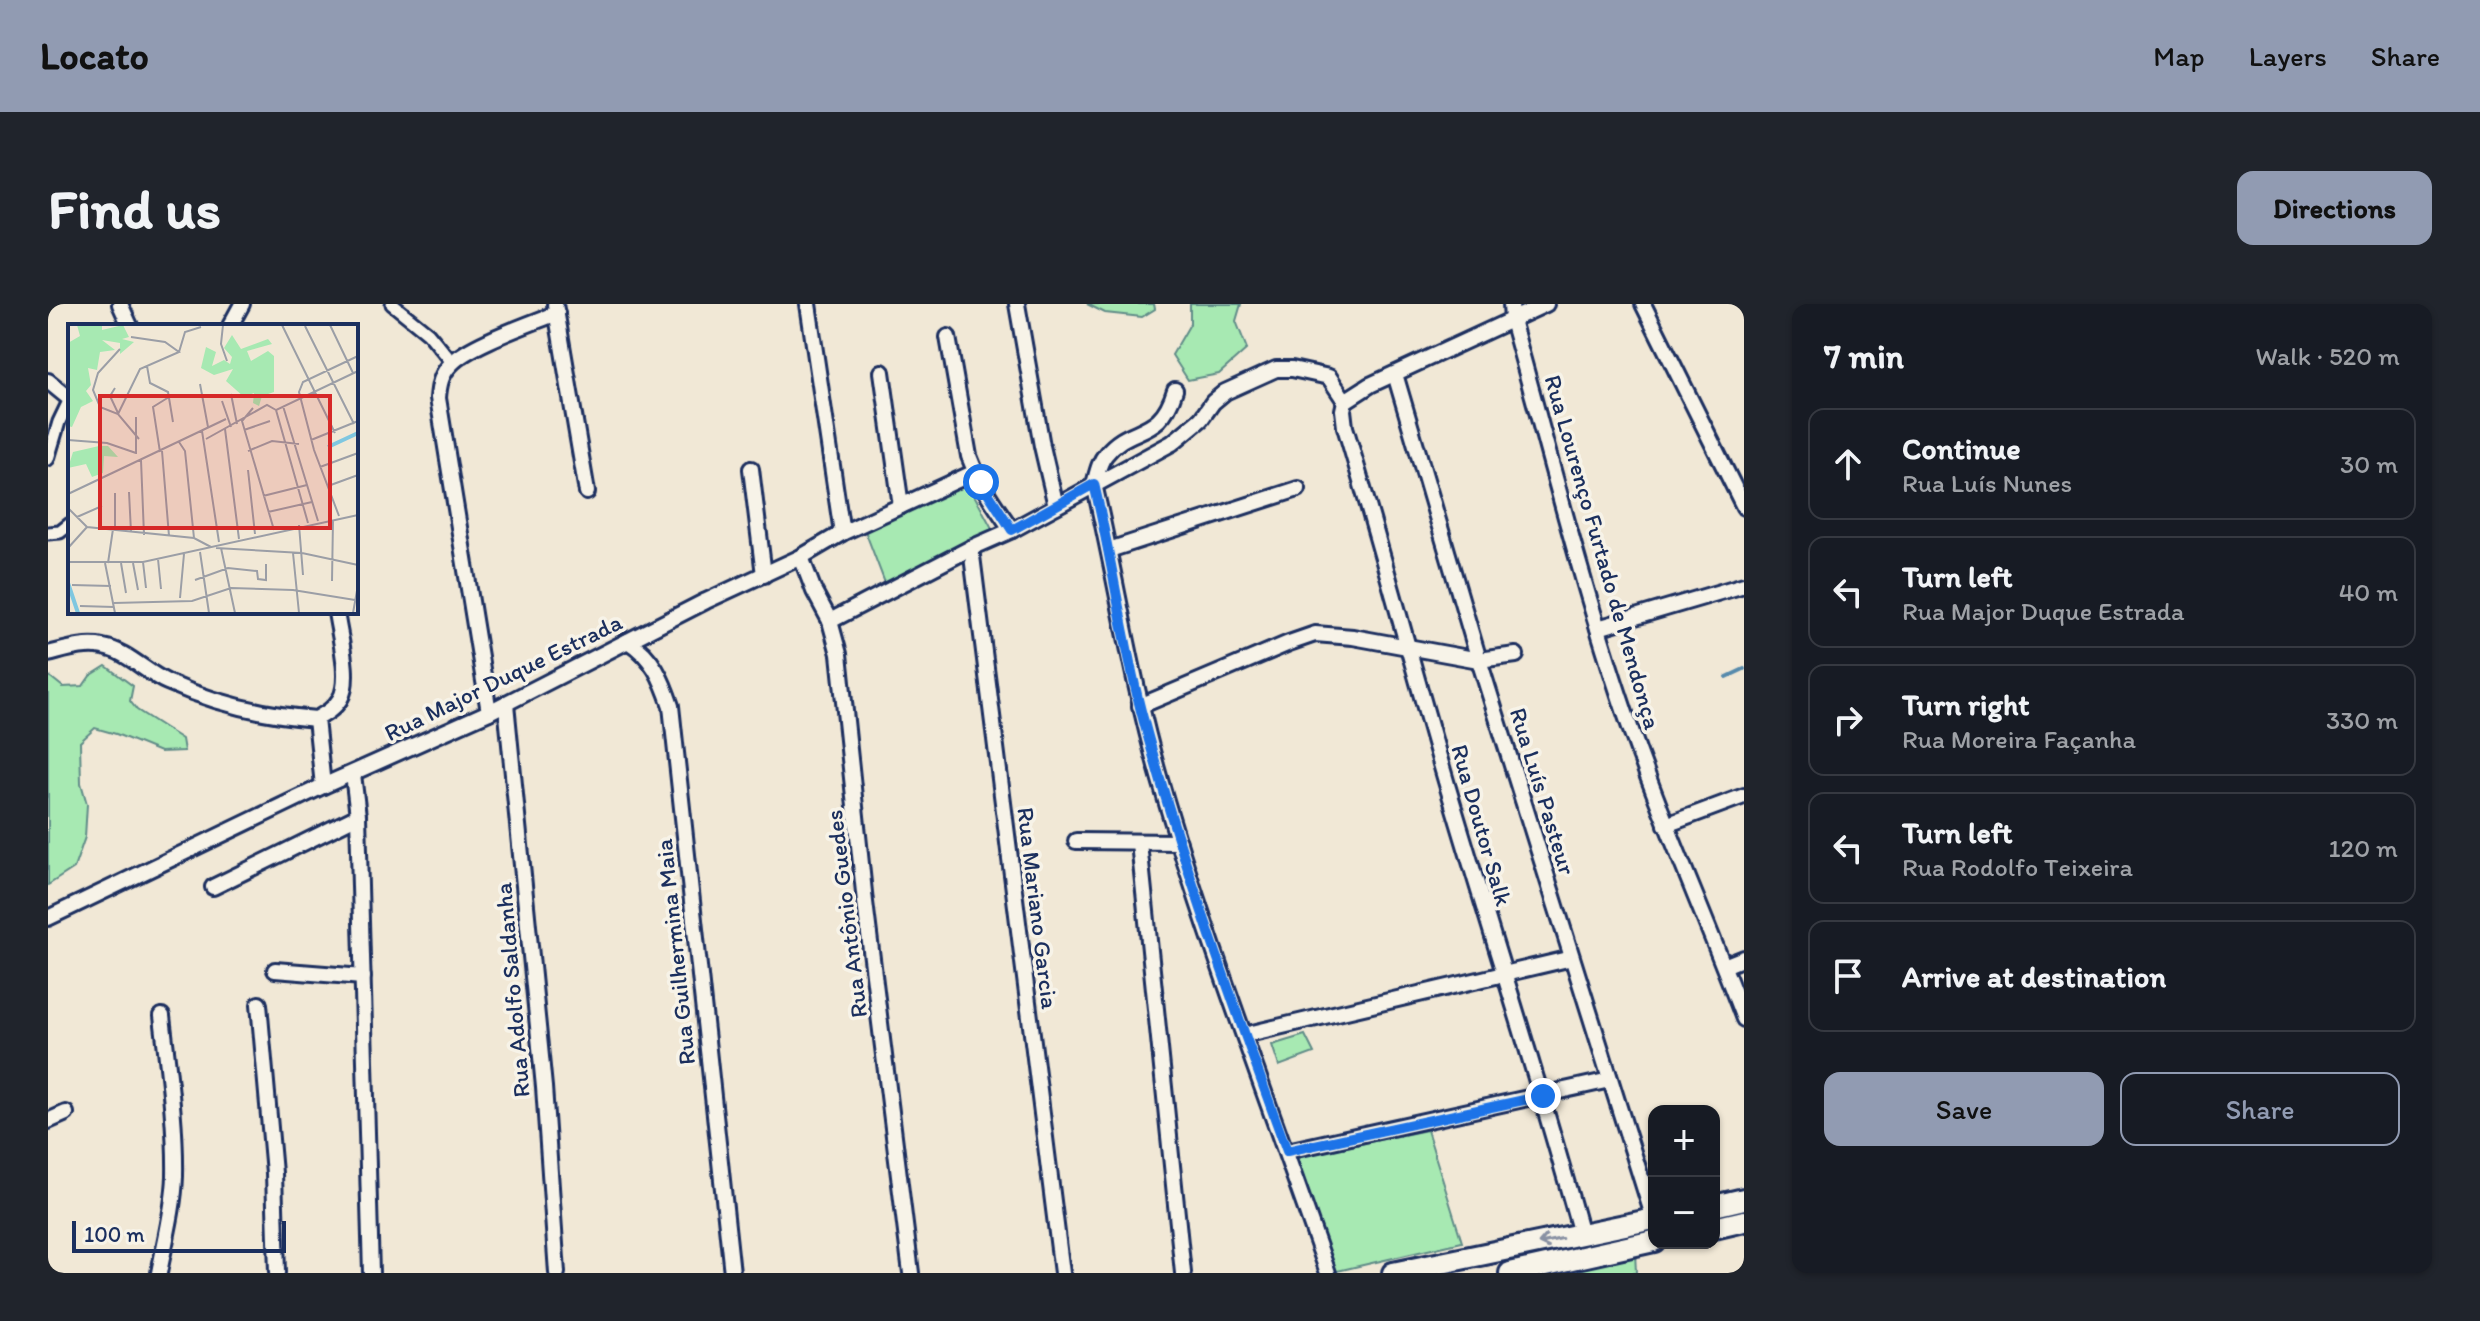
<!DOCTYPE html>
<html lang="en">
<head>
<meta charset="utf-8">
<style>
	body { margin:0; font-family:Itim,sans-serif; background:#20242c; color:#f1f3f6 }
	.controls { position:absolute; right:24px; bottom:24px; display:grid; overflow:hidden; border-radius:16px; box-shadow:0 2px 6px #0004 }
	.controls button { width:72px; height:72px; display:grid; place-items:center; padding:0; border:0; border-bottom:2px solid #363941; background:#171b24; color:#f1f3f6; font:40px sans-serif }
	.scale { position:absolute; left:24px; bottom:20px; width:214px; box-sizing:border-box; padding-left:8px; border:4px solid #1b2f5e; border-top:0; font-size:22px; line-height:28px; white-space:nowrap; color:#1b2f5e; -webkit-text-stroke:6px #f7f3e8; paint-order:stroke }
	.stop { position:absolute; width:24px; height:24px; margin:-18px; border:6px solid #1a73e8; border-radius:50%; background:#fff }
	.stop.end { background:#1a73e8; border-color:#fff; box-shadow:0 2px 8px #0008 }
	.list { margin:0; padding:0; list-style:none }
	h2 { display:flex; justify-content:space-between; align-items:center; height:104px; margin:0; padding:0 32px; font-size:34px }
	h2 small { font-size:26px; font-weight:400; color:#9ea1a6 }
	.list li { display:grid; grid-template-columns:52px 1fr auto; gap:24px; align-items:center; box-sizing:border-box; height:112px; margin:0 16px 16px; padding:0 16px; border:2px solid #363941; border-radius:16px }
	.list b { display:block; font-size:30px; white-space:nowrap }
	.list p { margin:0; font-size:26px; white-space:nowrap; color:#9ea1a6 }
	.list em { font-size:26px; font-style:normal; color:#9ea1a6 }
	.actions { display:flex; gap:16px; padding:24px 32px }
	.actions a { flex:1; padding:18px 0; border:2px solid #919bb2; border-radius:16px; text-align:center; font-size:28px; color:#919bb2 }
	.actions .main { background:#919bb2; color:#111 }
	.icon { flex:none; width:44px; height:44px; fill:none; stroke:currentColor; stroke-width:2; stroke-linecap:round; stroke-linejoin:round }
	.map { position:relative; flex:none; width:1696px; height:969px; overflow:hidden; border-radius:16px }
	header { display:flex; align-items:center; gap:48px; box-sizing:border-box; height:112px; padding:0 40px; background:#919bb2; color:#111 }
	header strong { font-size:38px }
	nav { display:flex; gap:44px; margin-inline-start:auto; font-size:28px }
	.intro { display:flex; align-items:center; justify-content:space-between; box-sizing:border-box; height:192px; padding:0 48px }
	h1 { margin:0; font-size:56px }
	.button { padding:20px 36px; border-radius:16px; background:#919bb2; color:#111; font-size:28px; font-weight:700 }
	main { display:flex; gap:48px; padding:0 48px }
	aside { flex:1; background:#171b24; border-radius:16px; box-shadow:0 2px 6px #0004 }
	.map>svg:first-child { display:block }
	.green { fill:#a7e9b2; stroke:#618c88; stroke-width:2 }
	.lines { fill:none; stroke-linecap:round; stroke-linejoin:round }
	.stream { stroke:#578aac; stroke-width:4 }
	.pedestrian-casing { stroke:#1b2f5e; stroke-width:17 }
	.minor-casing { stroke:#1b2f5e; stroke-width:20 }
	.secondary-casing { stroke:#1b2f5e; stroke-width:26 }
	.pedestrian { stroke:#f7f3e8; stroke-width:11 }
	.minor { stroke:#f7f3e8; stroke-width:14 }
	.secondary { stroke:#f7f3e8; stroke-width:20 }
	.oneway { stroke:#8991a3 }
	.route { stroke:#1a73e8; stroke-width:10 }
	.labels { text-anchor:middle; dominant-baseline:central; stroke-width:7; stroke-linejoin:round; paint-order:stroke }
	.street-label { font-size:24px; fill:#1b2f5e; stroke:#f7f3e8 }
	.inset-river { fill:none; stroke:#7fc7e0; stroke-width:4 }
	.inset-road { fill:none; stroke:#9b9ea6; stroke-width:2 }
	.view { fill:#d62828; fill-opacity:0.15; stroke:#d62828; stroke-width:4 }
	.inset-edge { fill:none; stroke:#1b2f5e; stroke-width:4 }
</style>
</head>
<body>
<header>
<strong>Locato</strong>
<nav><a>Map</a><a>Layers</a><a>Share</a></nav>
</header>
<div class="intro"><h1>Find us</h1><a class="button">Directions</a></div>
<main>
<div class="map">
<svg width="1696" height="969" viewBox="0 0 1696 969">
	<rect width="100%" height="100%" fill="#f1e8d6"/>
	<filter id="ink" filterUnits="userSpaceOnUse"><feTurbulence type="fractalNoise" baseFrequency=".0125" numOctaves="2"/><feDisplacementMap in="SourceGraphic" scale="16" xChannelSelector="R" yChannelSelector="G"/><feConvolveMatrix kernelMatrix="1 2 1 2 8 2 1 2 1" color-interpolation-filters="sRGB"/></filter>
	<g filter="url(#ink)">
		<g class="green">
			<path d="M1039 0H1106L1107 5 1094 13 1057 9Z"/>
			<path d="M1142 0H1193L1188 17 1199 45 1171 70 1140 76 1124 51 1142 20Z"/>
			<path d="M918 176 945 226 837 279 816 224Z"/>
			<path d="M58 362 85 382 82 397 89 406 134 435 136 447 112 448 68 430 47 424 32 438 33 479 39 500 37 533 26 564 0 581V371L15 383 35 382 42 372Z"/>
			<path d="M1257 731 1266 749 1231 762 1224 741Z"/>
			<path d="M1379 826 1414 938 1285 968 1249 853Z"/>
			<path d="M1587 948 1588 969H1496Z"/>
		</g>
		<g class="lines">
			<path class="stream" d="M1679 373 1696 365"/>
			<g class="pedestrian-casing">
				<g id="pedestrian">
					<path d="M344 0 380 29 404 58"/>
					<path d="M0 155 11 118 22 95"/>
					<path d="M0 229 12 228 22 220"/>
				</g>
			</g>
			<g class="minor-casing">
				<g id="minor">
					<path d="M72 0 82 22"/>
					<path d="M507 0 539 188"/>
					<path d="M760 0 794 229"/>
					<path d="M969 0 994 142 1008 202"/>
					<path d="M1463 0 1464 16C1499 141 1530 267 1571 391 1607 501 1655 606 1696 715"/>
					<path d="M1498 0 1322 81 1297 97 1295 106 1297 123C1333 243 1365 364 1400 484 1444 633 1492 780 1533 930"/>
					<path d="M1595 0 1696 203"/>
					<path d="M182 22 194 0"/>
					<path d="M900 33 921 152C931 179 947 202 964 226"/>
					<path d="M834 68 853 202"/>
					<path d="M1347 70 1431 356 1606 915"/>
					<path d="M0 77 22 95"/>
					<path d="M1127 86C1112 136 1083 119 1058 150 1051 158 1049 170 1046 180 1069 279 1084 379 1112 476 1160 643 1224 805 1280 969"/>
					<path d="M703 165 716 271"/>
					<path d="M923 244 1014 969"/>
					<path d="M1061 246 1250 185"/>
					<path d="M753 253 766 287 782 317 791 350 817 598 863 969"/>
					<path d="M782 317 923 244 964 226 1124 139 1153 115 1165 98 1177 88 1228 65H1244L1281 73 1297 97"/>
					<path d="M1550 324 1696 281"/>
					<path d="M580 337C605 353 614 375 623 402L684 969"/>
					<path d="M0 350C17 346 37 339 55 343 79 347 97 368 119 378 166 399 217 411 268 415"/>
					<path d="M458 400 496 783 509 969"/>
					<path d="M1092 402 1241 339 1267 330 1305 333 1431 356 1468 351"/>
					<path d="M441 408 390 94C391 81 393 70 403 60 420 41 482 20 509 9"/>
					<path d="M305 470 310 512 323 969"/>
					<path d="M275 482 268 415C277 410 286 405 292 395 304 376 291 330 288 308"/>
					<path d="M1618 521 1696 492"/>
					<path d="M1028 537 1131 538"/>
					<path d="M1091 539 1135 969"/>
					<path d="M165 583 310 512"/>
					<path d="M0 614 275 482 441 408 658 297 753 253 794 229 927 168"/>
					<path d="M1676 662 1696 654"/>
					<path d="M227 666 315 673"/>
					<path d="M211 700 226 869 229 969"/>
					<path d="M1196 731 1524 654"/>
					<path d="M0 817 18 809"/>
					<path d="M1239 847 1562 776"/>
					<path d="M111 969C117 937 126 904 127 872 128 818 120 765 114 712"/>
				</g>
			</g>
			<g class="secondary-casing">
				<g id="secondary">
					<path d="M1666 902 1696 895"/>
					<path d="M1666 924 1696 917"/>
					<path d="M1345 969 1606 915"/>
					<path d="M1462 969 1606 937"/>
				</g>
			</g>
			<use href="#pedestrian" class="pedestrian"/>
			<use href="#minor" class="minor"/>
			<use href="#secondary" class="secondary"/>
		</g>
		<defs><path id="oneway-shaft" d="M-6 0H5M1.5-3L5.5 0L1.5 3" fill="none" stroke-width="1.6" stroke-linecap="round" stroke-linejoin="round" transform="scale(2)"/></defs>
		<use class="oneway" href="#oneway-shaft" transform="translate(1502 937) rotate(168)"/>
	</g>
	<g class="lines" filter="url(#ink)">
		<path class="route" d="M933 178 964 226 1046 180C1064 255 1074 332 1093 407 1133 557 1186 702 1239 847L1495 792"/>
	</g>
	<g class="labels">
		<g class="street-label">
			<text transform="translate(1555 248) rotate(74)">Rua Lourenço Furtado de Mendonça</text>
			<text transform="translate(455 373) rotate(-26)">Rua Major Duque Estrada</text>
			<text transform="translate(1495 487) rotate(73)">Rua Luís Pasteur</text>
			<text transform="translate(1434 521) rotate(74)">Rua Doutor Salk</text>
			<text transform="translate(990 604) rotate(83)">Rua Mariano Garcia</text>
			<text transform="translate(798 610) rotate(-97)">Rua Antônio Guedes</text>
			<text transform="translate(627 648) rotate(-96)">Rua Guilhermina Maia</text>
			<text transform="translate(464 686) rotate(-95)">Rua Adolfo Saldanha</text>
		</g>
	</g>
	<g transform="translate(20 20)">
		<rect width="290" height="290" fill="#f1e8d6"/>
		<path d="M9 1H34V6L55 1 61 13 54 15 66 18 52 30V19L34 16 47 26 32 28 29 46 20 44 23 61 18 67 25 77 13 83 4 103 0 102V19L12 12ZM164 11 173 25 200 15 204 20 179 27 183 37 200 27 206 32V68L194 72 191 82 185 79 186 69 176 73 158 57 165 45 146 51 133 44 138 23 148 28 144 42 156 36 162 40 164 33 156 24ZM31 122H40L50 133 36 132 35 149 24 153 18 140 0 144 5 128Z" fill="#a7e9b2"/>
		<path class="inset-river" d="M260 123 290 109M0 259 10 289"/>
		<path class="inset-road" d="M155 1 153 20 159 37M214 1 267 109M262 1 285 49M237 2 286 100M52 25 30 49 25 66 32 83 50 90 71 115M111 28 117 8 133 3M79 42 82 59 100 68 105 98M132 60 140 103M47 64 42 72 50 89M163 70 169 100M154 77 163 103M215 82 250 197M185 84 174 97 206 206M50 90 72 45 111 28 97 18 63 13M68 93V130M157 105 171 215M176 106 202 97M134 107 151 218M138 115 199 81 208 86M0 116 39 119 68 129M243 116 290 97M111 118 117 127 126 214M94 127 101 212M180 127 204 117 231 120M92 128 85 83 101 73M73 136 76 211M252 143 290 129M180 146 187 210M260 162 290 151M61 168 63 208M0 170 158 95M195 172 239 161M0 184 19 203 126 214 143 223M200 188 244 178M271 192 246 126 231 68 235 58 290 32M9 193 34 182M240 199 208 86 290 47M231 201 235 251M47 205V169M0 224 19 203M148 224 234 229 290 241M153 224 167 289M132 228 141 289M225 229 231 289M90 235 93 265M0 238H75L290 191M75 238 78 264M37 239 47 289M40 239 45 205M53 239 58 269M65 239 70 266M127 256 160 244 189 247 190 255 198 256V240M264 257 265 196M4 261 43 262M112 274 116 230M46 279 124 277 163 264 225 266 287 276M12 282 46 283M285 289 290 261"/>
		<path class="view" d="M32 72H262V204H32Z"/>
		<rect width="290" height="290" class="inset-edge"/>
	</g>
</svg>
<div class="controls">
<button>+</button>
<button>−</button>
</div>
<div class="scale">100 m</div>
<div class="stop" style="left:933px;top:178px"></div>
<div class="stop end" style="left:1495px;top:792px"></div>
</div>
<aside>
<h2>7 min<small>Walk · 520 m</small></h2>
<ul class="list">
<li><svg class="icon" aria-label="ahead" viewBox="0 0 24 24"><path d="M12 20V5M6 11l6-6 6 6"/></svg><div><b>Continue</b><p>Rua Luís Nunes</p></div><em>30 m</em></li>
<li><svg class="icon" aria-label="left" viewBox="0 0 24 24"><path d="M17 20v-9H6M10 6l-5 5 5 5"/></svg><div><b>Turn left</b><p>Rua Major Duque Estrada</p></div><em>40 m</em></li>
<li><svg class="icon" aria-label="right" viewBox="0 0 24 24"><path d="M7 20v-9h11M14 6l5 5-5 5"/></svg><div><b>Turn right</b><p>Rua Moreira Façanha</p></div><em>330 m</em></li>
<li><svg class="icon" aria-label="left" viewBox="0 0 24 24"><path d="M17 20v-9H6M10 6l-5 5 5 5"/></svg><div><b>Turn left</b><p>Rua Rodolfo Teixeira</p></div><em>120 m</em></li>
<li><svg class="icon" aria-label="arrive" viewBox="0 0 24 24"><path d="M6 21V4h12l-3 4 3 4H6"/></svg><div><b>Arrive at destination</b></div></li>
</ul>
<div class="actions"><a class="main">Save</a><a>Share</a></div>
</aside>
</main>
</body>
</html>
